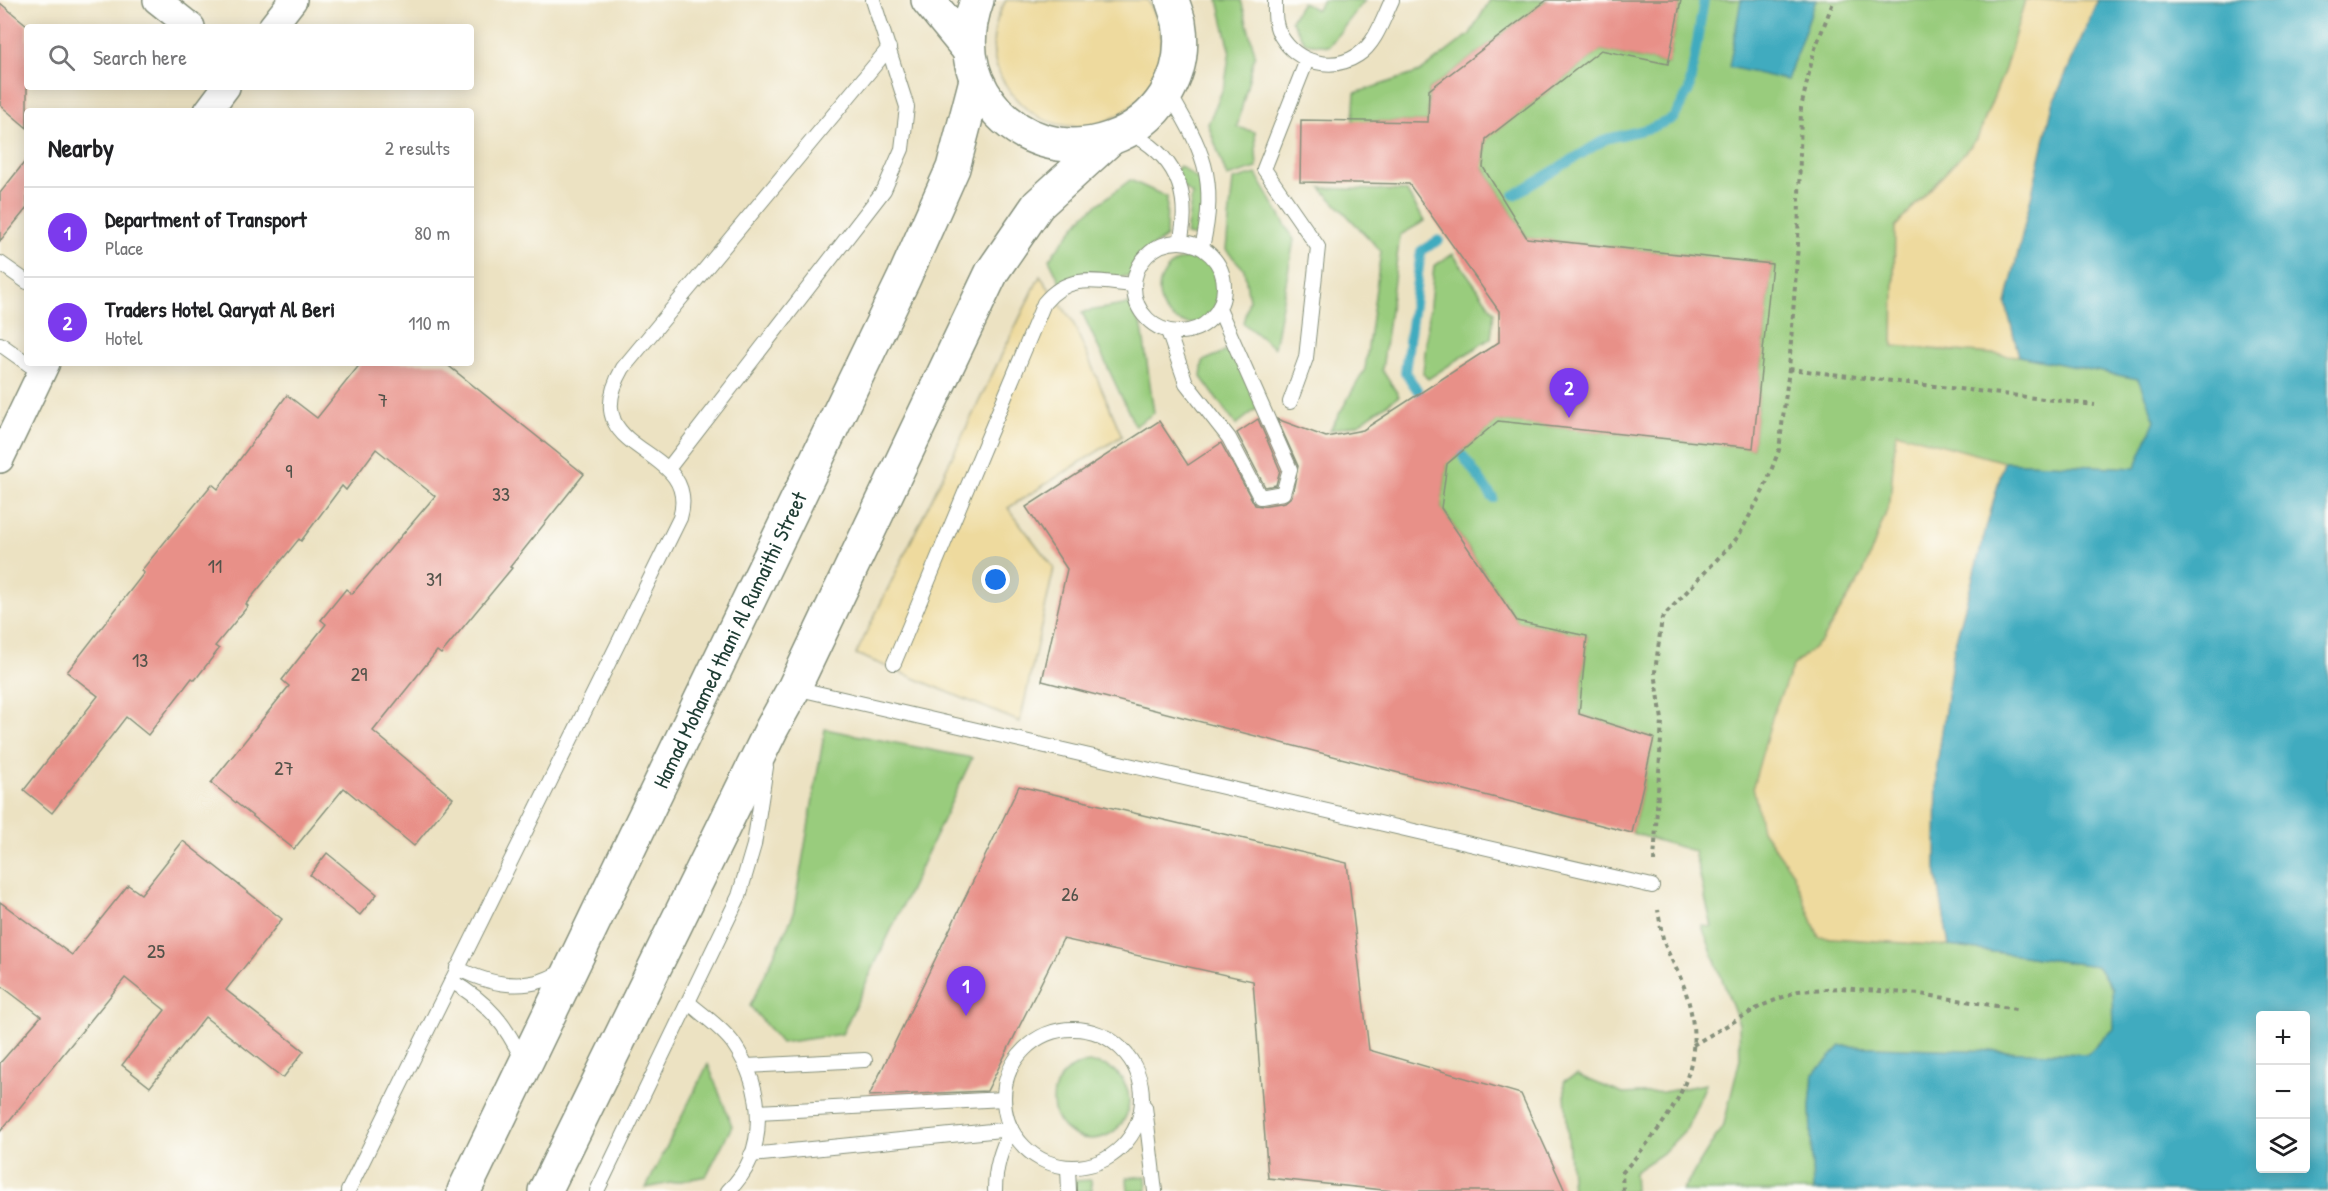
<!DOCTYPE html>
<html lang="en">
<head>
<meta charset="utf-8">
<style>
	body { margin:0; font-family:"Patrick Hand",sans-serif; background:#f2f2f2; color:#202124 }
	.controls { position:absolute; right:18px; bottom:18px; display:grid; overflow:hidden; border-radius:6px; box-shadow:0 3px 15px #0003 }
	.controls button { width:54px; height:54px; display:grid; place-items:center; padding:0; border:0; border-bottom:2px solid #e0e0e0; background:#fff; color:#202124; font:30px sans-serif }
	.you { position:absolute; left:996px; top:580px; width:21px; height:21px; margin:-15px; border:4px solid #fff; border-radius:50%; background:#1a73e8; box-shadow:0 0 0 9px #1a73e833 }
	.badge { display:grid; place-items:center; width:39px; height:39px; border-radius:50%; background:#7c3aed; color:#fff; font-size:20px; font-weight:700 }
	.pin { position:absolute; translate:-50% -50px; filter:drop-shadow(0 2px 3px #0008) }
	.pin::after { content:''; position:absolute; top:32px; width:21px; height:18px; background:inherit; clip-path:polygon(0 0,100% 0,50% 100%) }
	.list { margin:0; padding:0; list-style:none }
	h2 { display:flex; justify-content:space-between; align-items:center; height:78px; margin:0; padding:0 24px; font-size:26px }
	h2 small { font-size:20px; font-weight:400; color:#757577 }
	.list li { display:grid; grid-template-columns:39px 1fr auto; gap:18px; align-items:center; box-sizing:border-box; height:90px; padding:0 24px; border-top:2px solid #e0e0e0 }
	.list b { display:block; font-size:22px; white-space:nowrap }
	.list p { margin:0; font-size:20px; white-space:nowrap; color:#757577 }
	.list em { font-size:20px; font-style:normal; color:#757577 }
	.icon { flex:none; width:33px; height:33px; fill:none; stroke:currentColor; stroke-width:2; stroke-linecap:round; stroke-linejoin:round }
	.map { position:relative; flex:none; width:2328px; height:1191px; overflow:hidden }
	.search { position:absolute; background:#fff; box-shadow:0 3px 15px #0003; left:24px; top:24px; width:450px; height:66px; display:flex; align-items:center; gap:15px; box-sizing:border-box; padding:0 21px; border-radius:6px; color:#757577; font-size:22px }
	.panel { position:absolute; background:#fff; box-shadow:0 3px 15px #0003; left:24px; top:108px; width:450px; height:258px; border-radius:6px }
	.map>svg:first-child { display:block }
	.green { fill:#99cc7d; stroke:#5c8458; stroke-width:1.5 }
	.sand { fill:#eeda9e; stroke:#868c69; stroke-width:1.5 }
	.water { fill:#40abbf; stroke:#30747a; stroke-width:1.5; fill-rule:evenodd }
	.lines { fill:none; stroke-linecap:round; stroke-linejoin:round }
	.stream { stroke:#40abbf; stroke-width:10 }
	.building { fill:#e89088 }
	.lane-casing { stroke:#86907b; stroke-width:16 }
	.street-casing { stroke:#86907b; stroke-width:30 }
	.secondary-casing { stroke:#86907b; stroke-width:36 }
	.path { stroke:#86907b; stroke-width:4; stroke-dasharray:4.5 4.5; stroke-linecap:butt }
	.lane { stroke:#fff; stroke-width:14 }
	.street { stroke:#fff; stroke-width:27 }
	.secondary { stroke:#fff; stroke-width:33 }
	.labels { text-anchor:middle; dominant-baseline:central; stroke-width:5; stroke-linejoin:round; paint-order:stroke }
	.number-label { font-size:20px; fill:#515249 }
	.street-label { font-size:22px; fill:#1f3d34; stroke:#fdfcf7 }
</style>
</head>
<body>
<div class="map">
<svg width="2328" height="1191" viewBox="0 0 2328 1191">
	<rect width="100%" height="100%" fill="#fdfcf7"/>
	<filter id="ink" filterUnits="userSpaceOnUse"><feTurbulence type="fractalNoise" baseFrequency=".0167" numOctaves="2"/><feDisplacementMap in="SourceGraphic" scale="12" xChannelSelector="R" yChannelSelector="G"/><feConvolveMatrix kernelMatrix="1 2 1 2 8 2 1 2 1" color-interpolation-filters="sRGB"/></filter>
	<filter id="wash" filterUnits="userSpaceOnUse"><feTurbulence type="fractalNoise" baseFrequency=".008" numOctaves="4" result="noise"/><feDisplacementMap in="SourceGraphic" scale="24" xChannelSelector="R" yChannelSelector="G"/><feGaussianBlur stdDeviation="1.35" result="paint"/><feColorMatrix in="noise" values="0 0 0 0 0 0 0 0 0 0 0 0 0 0 0 0 0 1.4 0 .05"/><feComposite in="paint" operator="in"/></filter>
	<g filter="url(#wash)">
		<rect width="100%" height="100%" fill="#ece2c2"/>
		<g class="green">
			<path d="M1218 0H1241L1255 54 1237 127 1255 132 1257 168 1227 177 1208 124 1225 84 1230 50Z"/>
			<path d="M1323 0H1365L1329 46 1305 43 1291 20 1302 2 1317 10Z"/>
			<path d="M1490 0H1547L1429 90 1428 122 1353 121 1355 93 1420 72 1470 34Z"/>
			<path d="M1681 0H2025L2005 69 1977 139 1895 227 1893 346 2019 356 2139 379 2155 420 2136 468 2004 462 1896 433 1890 502 1863 574 1822 640 1793 666 1762 830 1793 873 1819 937 1949 946 2097 966 2113 989 2114 1029 2087 1054 1841 1046 1813 1075 1810 1107 1813 1191H1682L1724 1124 1740 1059 1739 1024 1702 926 1712 927 1694 851 1632 833 1654 738 1579 714 1587 636 1517 621 1441 508 1447 464 1498 421 1753 448 1772 264 1527 238 1483 167 1486 139 1601 50 1668 64Z"/>
			<path d="M1180 166 1213 191 1207 238 1186 235 1192 194 1170 177Z"/>
			<path d="M1256 174 1294 240 1274 348 1243 323 1249 300 1244 269 1226 250 1233 180Z"/>
			<path d="M1130 180 1167 197 1166 237 1144 253 1134 275 1062 286 1049 259 1084 215Z"/>
			<path d="M1321 188 1406 191 1425 221 1400 235 1382 370 1399 396 1358 424 1330 430 1365 369 1381 251Z"/>
			<path d="M1453 254 1494 312 1491 338 1428 379 1423 372 1434 266Z"/>
			<circle cx="1192" cy="291" r="33"/>
			<path d="M1129 304 1142 327 1154 413 1135 426 1082 312Z"/>
			<path d="M1236 347 1265 402 1236 425 1201 377 1203 361Z"/>
			<path d="M825 729 972 758 842 1034 781 1043 750 1006 793 915Z"/>
			<circle cx="1091" cy="1101" r="38"/>
			<path d="M708 1064 732 1126 706 1176 646 1188Z"/>
			<path d="M1577 1075 1623 1094 1663 1092 1706 1084 1687 1128 1662 1154 1634 1172 1635 1191H1572L1564 1081Z"/>
			<path d="M1146 1176 1147 1191H1128L1127 1178Z"/>
			<path d="M1091 1180 1092 1191H1073L1072 1181Z"/>
		</g>
		<g class="sand">
			<path d="M1006 0H1148C1205 98 1061 183 1002 79 988 54 992 24 1006 0Z"/>
			<path d="M2025 0H2098L2053 104 2006 304 2019 356 1893 346 1895 227 1977 139 2005 69Z"/>
			<path d="M1040 276 1072 320 1122 436 1008 508 1054 568 1020 722 856 654Z"/>
			<path d="M1896 432 2004 462 1954 648 1937 767 1936 869 1949 946 1819 937 1793 873 1762 830 1753 786 1774 711 1793 666 1822 640 1863 574 1890 502Z"/>
		</g>
		<g class="water">
			<path d="M1741 0H1816L1787 80 1729 67Z"/>
			<path d="M2098 0H2328V1191H1813L1810 1107 1813 1075 1841 1046 2087 1054 2114 1029 2113 989 2097 966 1949 946 1936 869 1937 767 1954 648 2004 462 2135 468 2155 420 2138 379 2019 356 2006 304 2053 104ZM2260 1016H2306V1168H2260Z"/>
		</g>
		<g class="lines">
			<g class="stream">
				<path d="M1514 195 1606 139 1651 128 1674 118 1689 90 1704 0"/>
				<path d="M1418 391 1405 372 1421 251 1439 240"/>
				<path d="M1463 456 1493 498"/>
			</g>
		</g>
		<g id="blocks">
			<g class="building">
				<path d="M1547 0H1681L1668 64 1601 50 1486 139 1483 167 1527 238 1772 264 1753 448 1498 421 1447 464 1441 508 1517 621 1587 636 1579 714 1654 738 1632 833 1042 681 1067 569 1026 507 1159 421 1188 465 1221 443 1255 505 1262 506 1285 502 1292 496 1298 466 1277 419 1326 437 1363 430 1499 342V311L1409 184 1300 182 1301 120 1428 122 1429 90Z"/>
				<path d="M0 3 27 25V128L0 105Z"/>
				<path d="M27 159V208L0 241V193Z"/>
				<path d="M361 363H445L584 474 510 567 512 568 441 654 437 651 373 731 453 798 414 846 344 788 294 849 211 783 289 686 282 680 326 624 321 620 346 589 352 594 435 496 376 449 346 490 342 486 301 541 299 539 246 604 248 606 215 646 219 649 195 680 192 678 148 735 126 717 52 813 24 790 98 696 67 672 144 573 141 571 212 484 218 489 287 395 317 418Z"/>
				<path d="M1258 419 1280 470 1276 485 1265 487 1237 433Z"/>
				<path d="M1019 786 1347 863 1369 1050 1521 1094 1565 1191H1393L1268 1178 1253 981 1063 939 987 1091 869 1096Z"/>
				<path d="M183 841 282 919 226 990 304 1051 283 1078 205 1017 150 1087 122 1065 165 1010 125 978 0 1132V1063L41 1016 0 985V902L72 955 128 885 141 894Z"/>
				<path d="M327 853 377 894 360 915 310 875Z"/>
			</g>
		</g>
	</g>
	<g filter="url(#ink)">
		<use href="#blocks" fill-opacity="0" stroke="#86907b" stroke-width="1.5"/>
		<g class="lines">
			<g class="lane-casing">
				<g id="lane">
					<path d="M1275 0C1275 12 1274 25 1281 36 1297 63 1332 72 1358 55 1376 43 1383 19 1392 0"/>
					<path d="M1168 91C1202 149 1219 178 1202 247"/>
					<path d="M1128 132C1174 154 1192 192 1180 242"/>
					<circle cx="1179" cy="287" r="45"/>
					<path d="M0 263 27 282"/>
					<path d="M1168 331 1186 383 1229 438 1260 497 1283 493 1290 469 1219 309"/>
					<path d="M0 344 41 373"/>
					<path d="M1290 402 1306 358 1318 247 1264 169 1307 60"/>
					<path d="M668 469 884 190 902 149 907 107 873 0"/>
					<path d="M894 663 1044 303C1069 272 1098 282 1133 285"/>
					<path d="M795 688 1652 886"/>
					<path d="M457 968C492 986 531 993 565 969"/>
					<path d="M451 981C488 1002 506 1024 524 1063"/>
					<path d="M689 1003C703 1015 722 1028 733 1043 764 1088 770 1151 728 1191"/>
					<circle cx="1073" cy="1098" r="69"/>
					<path d="M747 1066 865 1060"/>
					<path d="M1145 1107 1155 1191"/>
					<path d="M758 1112 1004 1099"/>
					<path d="M751 1155 1011 1129"/>
					<path d="M1068 1168 1069 1191"/>
					<path d="M348 1191 680 518C702 442 571 458 623 368L889 48"/>
					<path d="M597 1191 739 896 754 845 766 767"/>
					<path d="M995 1191C995 1168 1001 1150 1011 1129"/>
				</g>
			</g>
			<g class="street-casing">
				<g id="street">
					<path d="M157 0 191 27"/>
					<path d="M272 27 293 0"/>
					<path d="M208 111 226 87"/>
					<path d="M0 459 46 363"/>
				</g>
			</g>
			<g class="secondary-casing">
				<g id="secondary">
					<path d="M928 0 968 49"/>
					<path d="M977 0C966 31 966 63 983 92 1043 193 1198 138 1179 22 1177 14 1174 7 1172 0"/>
					<path id="s1" d="M464 1191 904 278 953 168 976 80"/>
					<path d="M545 1191 772 728 794 688 992 272 1038 205 1108 141"/>
				</g>
			</g>
			<g class="path">
				<path d="M1789 369 2095 405"/>
				<path d="M1654 862 1662 720 1655 672 1662 618 1738 537 1764 489 1779 450 1789 369 1798 244 1801 108 1814 51 1834 0"/>
				<path d="M1693 1045 1761 1006 1798 991 1840 988 1920 994 2016 1009"/>
				<path d="M1623 1191 1622 1173C1670 1118 1711 1070 1686 993 1681 975 1670 959 1664 942 1661 932 1660 921 1658 910"/>
			</g>
			<use href="#lane" class="lane"/>
			<use href="#street" class="street"/>
			<use href="#secondary" class="secondary"/>
		</g>
	</g>
	<g class="labels">
		<g class="number-label">
			<text x="383" y="399">7</text>
			<text x="289" y="470">9</text>
			<text x="501" y="493">33</text>
			<text x="215" y="565">11</text>
			<text x="434" y="578">31</text>
			<text x="140" y="659">13</text>
			<text x="359" y="673">29</text>
			<text x="284" y="767">27</text>
			<text x="1070" y="893">26</text>
			<text x="156" y="950">25</text>
		</g>
		<g class="street-label">
			<text stroke="none"><textPath href="#s1" startOffset="612">Hamad Mohamed thani Al Rumaithi Street</textPath></text>
		</g>
	</g>
</svg>
<div class="controls">
<button>+</button>
<button>−</button>
<button><svg class="icon" aria-label="layers" viewBox="0 0 24 24"><path d="M12 4l9 5-9 5-9-5zM3 14l9 5 9-5"/></svg></button>
</div>
<div class="you"></div>
<div class="pin badge" style="left:966px;top:1016px">1</div>
<div class="pin badge" style="left:1569px;top:418px">2</div>
<div class="search"><svg class="icon" aria-label="search" viewBox="0 0 24 24"><circle cx="10" cy="10" r="6"/><path d="M15 15l6 6"/></svg>Search here</div>
<section class="panel">
<h2>Nearby<small>2 results</small></h2>
<ul class="list">
<li><span class="badge">1</span><div><b>Department of Transport</b><p>Place</p></div><em>80 m</em></li>
<li><span class="badge">2</span><div><b>Traders Hotel Qaryat Al Beri</b><p>Hotel</p></div><em>110 m</em></li>
</ul>
</section>
</div>
</body>
</html>
